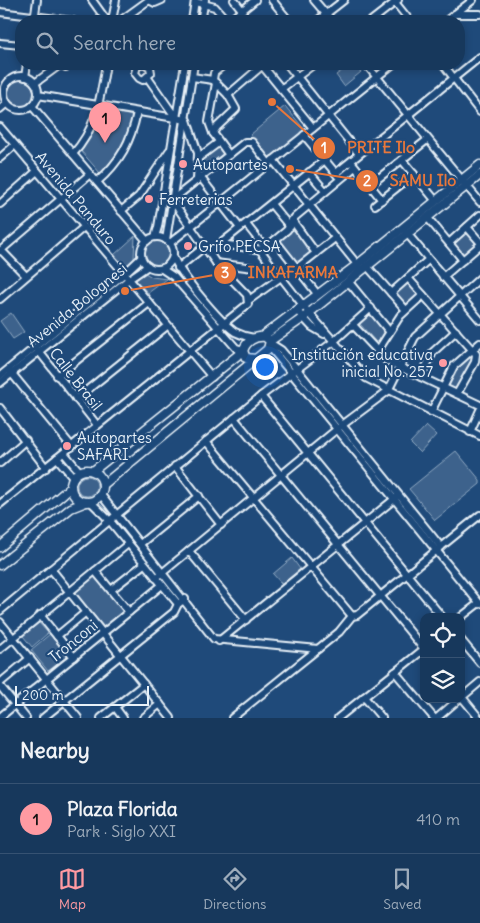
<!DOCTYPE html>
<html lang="en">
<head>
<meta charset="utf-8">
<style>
	body { margin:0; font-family:Delius,sans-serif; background:#203f62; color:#f1f3f6 }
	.controls { position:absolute; right:15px; bottom:15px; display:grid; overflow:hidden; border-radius:10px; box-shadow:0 2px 8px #0003 }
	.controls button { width:45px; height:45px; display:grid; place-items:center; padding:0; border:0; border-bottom:1px solid #365272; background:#17385c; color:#f1f3f6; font:25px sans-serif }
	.scale { position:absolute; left:15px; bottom:12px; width:134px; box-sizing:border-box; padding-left:5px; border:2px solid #e8f1f8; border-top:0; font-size:14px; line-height:18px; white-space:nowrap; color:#e8f1f8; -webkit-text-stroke:4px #1f4a7a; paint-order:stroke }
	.you { position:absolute; left:264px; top:366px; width:18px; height:18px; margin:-12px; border:4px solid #fff; border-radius:50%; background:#1a73e8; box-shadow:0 0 0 8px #1a73e833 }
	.badge { display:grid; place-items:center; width:32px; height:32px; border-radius:50%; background:#ff9aa2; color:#111; font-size:16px; font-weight:700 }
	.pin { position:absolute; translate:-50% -41px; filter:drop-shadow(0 1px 2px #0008) }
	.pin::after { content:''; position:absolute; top:26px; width:18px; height:15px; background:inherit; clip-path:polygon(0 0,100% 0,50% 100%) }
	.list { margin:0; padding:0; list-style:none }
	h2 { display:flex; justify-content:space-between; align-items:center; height:65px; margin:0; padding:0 20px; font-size:21px }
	h2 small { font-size:16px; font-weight:400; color:#9eacbb }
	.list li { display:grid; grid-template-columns:32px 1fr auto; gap:15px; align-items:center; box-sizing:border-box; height:70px; padding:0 20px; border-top:1px solid #365272 }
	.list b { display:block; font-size:19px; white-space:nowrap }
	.list p { margin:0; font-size:16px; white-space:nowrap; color:#9eacbb }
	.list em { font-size:16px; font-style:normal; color:#9eacbb }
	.icon { flex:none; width:28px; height:28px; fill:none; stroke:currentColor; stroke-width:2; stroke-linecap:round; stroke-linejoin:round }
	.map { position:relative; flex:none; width:480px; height:718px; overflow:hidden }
	.search { position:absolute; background:#17385c; box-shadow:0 2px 8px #0003; left:15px; right:15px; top:15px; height:55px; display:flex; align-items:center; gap:12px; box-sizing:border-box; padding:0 18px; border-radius:20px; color:#9eacbb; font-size:19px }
	.sheet { height:135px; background:#17385c }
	nav { display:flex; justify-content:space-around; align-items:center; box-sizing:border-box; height:70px; border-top:1px solid #365272; background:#17385c; font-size:14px; color:#9eacbb }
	nav a { display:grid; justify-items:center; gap:2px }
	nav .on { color:#ff9aa2 }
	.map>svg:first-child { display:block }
	.green { fill:#3c628c; stroke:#92aac2 }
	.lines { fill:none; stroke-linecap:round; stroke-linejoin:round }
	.minor-casing { stroke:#e8f1f8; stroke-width:10 }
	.major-casing { stroke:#e8f1f8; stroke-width:11 }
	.minor { stroke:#1f4a7a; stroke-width:6 }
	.major { stroke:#1f4a7a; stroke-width:8 }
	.poi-dot { fill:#ff9aa2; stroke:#1f4a7a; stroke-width:2 }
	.labels { text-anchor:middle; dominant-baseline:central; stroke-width:4.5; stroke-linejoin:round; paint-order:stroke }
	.poi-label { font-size:15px; fill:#e8f1f8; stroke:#1f4a7a; text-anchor:start }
	.street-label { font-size:15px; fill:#e8f1f8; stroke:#1f4a7a }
	.leader { fill:none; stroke:#e8773b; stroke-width:2 }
	.callout-dot { fill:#e8773b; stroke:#1f4a7a; stroke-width:2 }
	.mark-label { font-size:15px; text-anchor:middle; font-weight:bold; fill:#fff }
	.callout-label { font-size:16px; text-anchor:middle; font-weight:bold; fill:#e8773b; stroke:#1f4a7a; stroke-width:4.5; stroke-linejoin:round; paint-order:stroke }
</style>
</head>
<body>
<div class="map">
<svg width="480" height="718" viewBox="0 0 480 718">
	<rect width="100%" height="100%" fill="#1f4a7a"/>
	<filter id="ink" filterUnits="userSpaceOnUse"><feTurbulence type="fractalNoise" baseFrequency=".02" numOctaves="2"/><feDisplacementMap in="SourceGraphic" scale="10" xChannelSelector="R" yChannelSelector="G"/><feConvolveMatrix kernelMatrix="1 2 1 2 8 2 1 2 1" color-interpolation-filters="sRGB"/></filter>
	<g filter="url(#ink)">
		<g class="green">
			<path d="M351 64H354L361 72 344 86 336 75Z"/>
			<circle cx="21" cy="93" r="15"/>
			<path d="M285 106 305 130 270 159 250 135Z"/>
			<path d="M102 110 133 116C126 139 117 157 100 173L81 151 98 123Z"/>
			<path d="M217 146 226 155 201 175 198 174 200 158Z"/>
			<path d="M294 227 314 253 298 266 277 240Z"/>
			<path d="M467 229 480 244 463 258 451 243Z"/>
			<path d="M135 236 134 259 125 267 114 255Z"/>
			<circle cx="157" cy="253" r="13"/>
			<path d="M145 273 152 277 167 279 148 293 136 280Z"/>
			<path d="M408 280 421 295 405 308 392 293Z"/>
			<path d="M11 313 24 332 13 339 0 321Z"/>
			<path d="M371 314 388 332 376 342 360 324Z"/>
			<path d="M471 352 474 356 457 392 444 386 451 372Z"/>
			<path d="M426 426 436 435 420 453 410 443Z"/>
			<path d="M456 451 480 480V484L435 520 409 489Z"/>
			<circle cx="87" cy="486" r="10"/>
			<path d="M292 558 300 569 282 584 273 574Z"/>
			<path d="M94 576 124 610 104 627 75 593Z"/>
			<path d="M39 623 48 633 32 647 23 636Z"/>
			<path d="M50 634 68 656 48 671 31 650Z"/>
		</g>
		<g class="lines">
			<g class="minor-casing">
				<g id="minor">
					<path d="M92 0 107 21"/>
					<path d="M149 0 155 3 162 0"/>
					<path d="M234 0 242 10"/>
					<path d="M272 0 289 21"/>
					<path d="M314 0 332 21"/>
					<path d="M394 1 410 21"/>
					<path d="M195 2 215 7 227 21"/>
					<path d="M0 12 73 21"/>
					<path d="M455 14H480"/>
					<path d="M34 21 37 0"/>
					<path d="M112 21 116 0"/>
					<path d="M120 21 149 0"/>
					<path d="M192 21 195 0"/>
					<path d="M201 21 205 0"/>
					<path d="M229 21 255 0"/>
					<path d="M276 21 284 15"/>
					<path d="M317 21 344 0"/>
					<path d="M371 21 398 0"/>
					<path d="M446 21 473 0"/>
					<path d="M0 43 21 45"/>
					<path d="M60 64 66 67 73 64"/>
					<path d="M141 64 137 66 135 73 139 78 143 80 151 73 150 67 145 64"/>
					<path d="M225 64 214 73 213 80 228 95 236 109 217 127 213 133 229 155"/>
					<path d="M261 64 313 128"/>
					<path d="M287 64 359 154"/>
					<path d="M366 64 480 202"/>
					<path d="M443 64 480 112"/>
					<circle cx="21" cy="93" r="17"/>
					<path d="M25 77 27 64"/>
					<path d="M192 77 213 80"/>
					<path d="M148 78 176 118"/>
					<path d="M35 83 61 64"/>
					<path d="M281 89 314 64"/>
					<path d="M38 95 187 120 198 153 197 181"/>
					<path d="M228 95 264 64"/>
					<path d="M32 106 147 241"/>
					<path d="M0 109 7 103"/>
					<path d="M0 127 212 377"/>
					<path d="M213 133 209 122 216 83"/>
					<path d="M304 135 338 176"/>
					<path d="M73 154C97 128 100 98 106 64"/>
					<path d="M0 158 15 145"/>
					<path d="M198 158 218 143"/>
					<path d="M273 160 360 268"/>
					<path d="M402 160 436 201"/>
					<path d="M353 164 382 200"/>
					<path d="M309 172 325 191"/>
					<path d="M336 173 480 57"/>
					<path d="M201 178 240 228"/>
					<path d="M97 182C120 162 131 142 137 112"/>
					<path d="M370 185 427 140"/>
					<path d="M172 200 245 142H252L269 164"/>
					<path d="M0 204 37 171"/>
					<path d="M271 204 290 227"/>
					<path d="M375 205 414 174"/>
					<path d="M121 211 139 196 169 151"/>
					<path d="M427 217 463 260"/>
					<path d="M292 220 316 253"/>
					<path d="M246 224 265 248"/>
					<path d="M467 227 480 242"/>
					<path d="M405 231 480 320"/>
					<circle cx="157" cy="253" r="16"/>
					<path d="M155 237 158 227 185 64"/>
					<path d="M166 240 194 64"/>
					<path d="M275 240 318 295"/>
					<path d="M170 243 393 64"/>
					<path d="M449 243 480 215"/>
					<path d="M221 244 263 250 287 230 295 217 355 167"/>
					<path d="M1 250 26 276"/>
					<path d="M260 250 309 313 366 378 480 436"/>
					<path d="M0 251 90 174"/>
					<path d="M209 253 325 160"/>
					<path d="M173 256C179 273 219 321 235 332 241 335 247 337 254 338"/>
					<path d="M216 263 276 271"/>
					<path d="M367 266 406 310"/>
					<path d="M178 268 204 247"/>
					<path d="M297 268 335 238"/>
					<path d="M162 269 174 277 236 348 243 350"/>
					<path d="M443 277 480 245"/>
					<path d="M408 278 476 354 475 362 457 394"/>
					<path d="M348 281 389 331"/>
					<path d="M391 293 428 260"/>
					<path d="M0 299 84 227"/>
					<path d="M249 300 281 277"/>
					<path d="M297 311 312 327 324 334"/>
					<path d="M353 325 387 361 480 405"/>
					<path d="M270 343 281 350 296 368 441 547"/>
					<path d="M270 347 480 604"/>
					<path d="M37 349 97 425"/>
					<path d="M377 352 400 316 423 295"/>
					<path d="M9 370 72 447"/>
					<path d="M0 376 124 274 141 258"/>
					<path d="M57 376 149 303"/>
					<path d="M421 377 433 352 456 331"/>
					<path d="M0 383 129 279 148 266"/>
					<path d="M261 396 442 617"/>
					<path d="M76 399 167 326"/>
					<path d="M0 408 46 468"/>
					<path d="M431 412 454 366 480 343"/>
					<path d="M234 418 424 649"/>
					<path d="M470 432 480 410"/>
					<path d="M206 441 352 616"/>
					<path d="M64 453 80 472"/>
					<path d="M57 458 74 478"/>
					<path d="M0 463 26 440"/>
					<path d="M175 466 221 525"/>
					<path d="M101 495 214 639 318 649"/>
					<path d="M91 502 110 521 178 604"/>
					<path d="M0 504 248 304 247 295 216 263 172 200 163 198"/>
					<path d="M140 544 199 496"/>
					<path d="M189 551 246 620"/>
					<path d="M51 569 171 718"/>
					<path d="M95 571 129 612"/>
					<path d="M156 578 337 429 388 391 415 337 480 278"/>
					<path d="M111 590 144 564"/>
					<path d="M0 611 261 396 333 342 371 308"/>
					<path d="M40 615 74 657"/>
					<path d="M461 617 479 603"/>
					<path d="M0 622 78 718"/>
					<path d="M57 636 86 612"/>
					<path d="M461 640 480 663"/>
					<path d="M219 641 397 497"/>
					<path d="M0 649 128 544"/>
					<path d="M395 672 434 718"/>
					<path d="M0 683 30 658"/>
					<path d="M0 686 26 718"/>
					<path d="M461 696 479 718"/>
					<path d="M364 697 382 718"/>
					<path d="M461 698 480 682"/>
					<path d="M115 707 123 718"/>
					<path d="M0 717 162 585"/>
					<path d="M43 718 174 612 178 604 185 599"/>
					<path d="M101 718 144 684"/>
					<path d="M143 718 160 704"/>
					<path d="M232 718 339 632 352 616 357 615 480 515"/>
					<path d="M338 718 424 649"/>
					<path d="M437 718 459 699"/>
				</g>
			</g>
			<g class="major-casing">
				<g id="major">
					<path d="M263 336 357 265 480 165"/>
					<path d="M270 341 303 318 480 175"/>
					<circle cx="87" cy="486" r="16"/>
					<path d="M93 471 243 351"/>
					<path d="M103 485 268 349 270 341 265 337C255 336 246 341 243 351L246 358 256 359"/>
					<path d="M0 547 71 487"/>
					<path d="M0 565 71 508 86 502"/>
				</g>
			</g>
			<use href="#minor" class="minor"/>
			<use href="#major" class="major"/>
		</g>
	</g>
	<g class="poi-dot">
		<circle cx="183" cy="164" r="5"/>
		<circle cx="149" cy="199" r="5"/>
		<circle cx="188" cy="246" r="5"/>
		<circle cx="443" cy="363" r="5"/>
		<circle cx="67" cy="446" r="5"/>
	</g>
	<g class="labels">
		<g class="poi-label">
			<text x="193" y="164">Autopartes</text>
			<text x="159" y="199">Ferreterias</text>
			<text x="198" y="246">Grifo PECSA</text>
			<text x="433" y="354" text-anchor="end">Institución educativa<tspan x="433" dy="17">inicial No. 257</tspan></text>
			<text x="77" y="437">Autopartes<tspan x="77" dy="17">SAFARI</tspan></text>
		</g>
		<g class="street-label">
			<text transform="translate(76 198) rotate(50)">Avenida Panduro</text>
			<text transform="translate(77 305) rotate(-39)">Avenida Bolognesi</text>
			<text transform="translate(76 379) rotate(52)">Calle Brasil</text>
			<text transform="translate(73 641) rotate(-39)">Tronconi</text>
		</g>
	</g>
	<path class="leader" d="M272 102L324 148M290 169L367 181M125 291L225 273"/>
	<g class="callout-dot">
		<circle cx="272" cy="102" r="5"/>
		<circle cx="290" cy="169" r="5"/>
		<circle cx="125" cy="291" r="5"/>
		<circle cx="324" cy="148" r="12"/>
		<circle cx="367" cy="181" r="12"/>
		<circle cx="225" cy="273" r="12"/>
	</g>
	<g class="mark-label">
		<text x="324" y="153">1</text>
		<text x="367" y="186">2</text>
		<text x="225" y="278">3</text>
	</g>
	<g class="callout-label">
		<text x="381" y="153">PRITE Ilo</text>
		<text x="423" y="186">SAMU Ilo</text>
		<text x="293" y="278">INKAFARMA</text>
	</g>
</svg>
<div class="controls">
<button><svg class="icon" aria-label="locate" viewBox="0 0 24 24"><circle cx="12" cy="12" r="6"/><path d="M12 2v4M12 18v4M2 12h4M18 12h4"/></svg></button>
<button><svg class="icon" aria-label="layers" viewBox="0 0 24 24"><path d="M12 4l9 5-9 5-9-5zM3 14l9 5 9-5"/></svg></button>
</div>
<div class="scale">200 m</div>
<div class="you"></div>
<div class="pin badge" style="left:105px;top:143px">1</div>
<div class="search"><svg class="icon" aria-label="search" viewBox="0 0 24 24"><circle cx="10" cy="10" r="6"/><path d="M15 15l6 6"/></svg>Search here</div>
</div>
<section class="sheet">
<h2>Nearby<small></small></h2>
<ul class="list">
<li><span class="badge">1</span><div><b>Plaza Florida</b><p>Park · Siglo XXI</p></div><em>410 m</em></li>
</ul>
</section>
<nav>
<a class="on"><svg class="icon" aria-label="map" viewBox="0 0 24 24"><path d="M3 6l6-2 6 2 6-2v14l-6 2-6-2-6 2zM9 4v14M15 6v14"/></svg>Map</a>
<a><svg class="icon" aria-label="directions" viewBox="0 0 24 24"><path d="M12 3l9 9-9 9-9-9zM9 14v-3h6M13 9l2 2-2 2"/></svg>Directions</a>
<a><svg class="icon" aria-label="saved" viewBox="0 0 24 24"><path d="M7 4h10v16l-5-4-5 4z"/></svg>Saved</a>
</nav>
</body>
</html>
